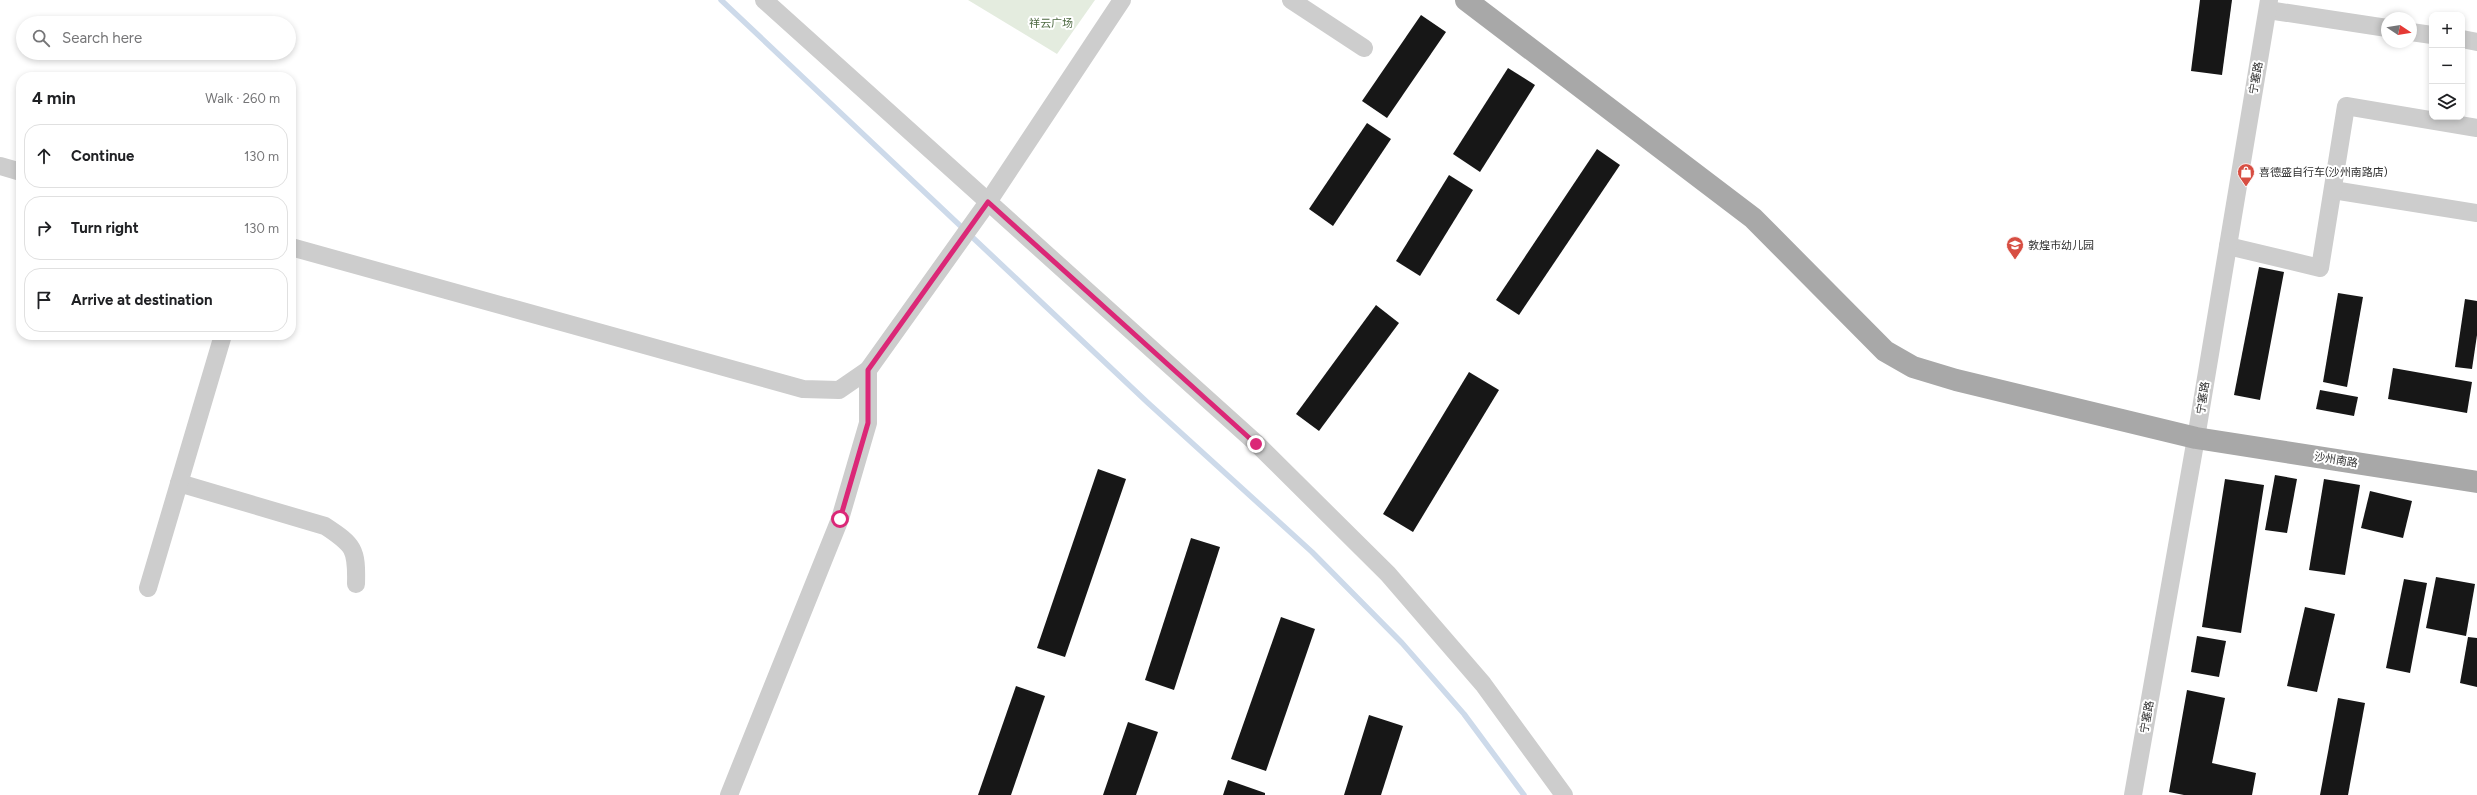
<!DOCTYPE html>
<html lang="en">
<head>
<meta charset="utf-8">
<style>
	body { margin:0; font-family:Figtree,"Noto Sans SC",sans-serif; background:#f6f6f6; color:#202124 }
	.controls { position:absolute; right:12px; top:12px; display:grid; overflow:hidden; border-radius:8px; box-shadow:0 2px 6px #0003 }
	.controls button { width:36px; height:36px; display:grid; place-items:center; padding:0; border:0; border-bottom:1px solid #e0e0e0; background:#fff; color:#202124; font:20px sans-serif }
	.compass { position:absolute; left:2381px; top:12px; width:36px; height:36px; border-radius:50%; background:#fff; box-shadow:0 2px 6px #0003; rotate:102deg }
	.stop { position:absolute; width:12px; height:12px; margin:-9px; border:3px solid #db2777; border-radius:50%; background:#fff }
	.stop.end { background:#db2777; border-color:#fff; box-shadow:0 1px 4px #0008 }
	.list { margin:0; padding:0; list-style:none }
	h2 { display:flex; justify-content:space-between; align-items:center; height:52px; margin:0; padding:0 16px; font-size:17px }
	h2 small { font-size:13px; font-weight:400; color:#757577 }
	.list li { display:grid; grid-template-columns:26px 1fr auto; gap:12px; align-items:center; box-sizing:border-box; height:64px; margin:0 8px 8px; padding:0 8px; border:1px solid #e0e0e0; border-radius:16px }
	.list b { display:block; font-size:15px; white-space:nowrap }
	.list em { font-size:13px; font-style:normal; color:#757577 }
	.icon { flex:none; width:22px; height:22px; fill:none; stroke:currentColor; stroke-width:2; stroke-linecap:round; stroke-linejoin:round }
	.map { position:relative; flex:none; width:2477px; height:795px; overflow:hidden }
	.search { position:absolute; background:#fff; box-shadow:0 2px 6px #0003; left:16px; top:16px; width:280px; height:44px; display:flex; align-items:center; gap:10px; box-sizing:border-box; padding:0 14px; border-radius:22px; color:#757577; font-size:15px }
	.panel { position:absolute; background:#fff; box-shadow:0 2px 6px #0003; left:16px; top:72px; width:280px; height:268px; border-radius:16px }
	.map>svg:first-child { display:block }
	.green { fill:#e4ecdf }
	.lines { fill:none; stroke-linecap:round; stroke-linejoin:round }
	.stream { stroke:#cddaea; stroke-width:5.5 }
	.building { fill:#171717 }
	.minor { stroke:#cdcdcd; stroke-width:18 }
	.major { stroke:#a8a8a8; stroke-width:22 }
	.route { stroke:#db2777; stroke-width:5 }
	.labels { text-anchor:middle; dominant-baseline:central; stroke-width:4; stroke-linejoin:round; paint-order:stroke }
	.park-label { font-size:11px; fill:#4d6941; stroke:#fff }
	.street-label { font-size:11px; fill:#303030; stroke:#fff }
	.poi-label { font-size:11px; fill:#303030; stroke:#fff; text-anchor:start }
</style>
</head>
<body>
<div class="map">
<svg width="2477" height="795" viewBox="0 0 2477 795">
	<rect width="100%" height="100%" fill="#fff"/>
	<path class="green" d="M968 0H1095L1057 54Z"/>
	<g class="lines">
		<path class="stream" d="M721 0 1147 402 1312 552 1402 643 1464 714 1524 795"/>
	</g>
	<g class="building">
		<path d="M2200 0H2232L2222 75 2191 71Z"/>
		<path d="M1421 15 1446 32 1387 118 1362 101Z"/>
		<path d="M1508 68 1535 85 1480 172 1453 154Z"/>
		<path d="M1367 123 1391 139 1333 226 1309 209Z"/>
		<path d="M1597 149 1620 165 1519 315 1496 300Z"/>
		<path d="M1449 175 1473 190 1420 276 1396 261Z"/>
		<path d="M2259 267 2284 272 2260 400 2234 395Z"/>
		<path d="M2338 293 2363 297 2347 387 2323 382Z"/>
		<path d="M2465 299 2477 301V335L2472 369 2455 367Z"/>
		<path d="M1376 305 1399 323 1319 431 1296 414Z"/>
		<path d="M2393 368 2472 382 2467 413 2388 399Z"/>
		<path d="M1469 372 1499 390 1413 532 1383 514Z"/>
		<path d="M2320 390 2358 397 2354 416 2316 409Z"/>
		<path d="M1098 469 1126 479 1065 657 1037 648Z"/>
		<path d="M2275 475 2297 479 2287 533 2265 530Z"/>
		<path d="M2225 479 2264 485 2241 633 2202 627Z"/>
		<path d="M2324 479 2360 485 2345 575 2309 570Z"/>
		<path d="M2370 491 2412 501 2403 538 2361 528Z"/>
		<path d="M1191 538 1220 547 1174 690 1145 680Z"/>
		<path d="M2436 577 2475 584 2466 636 2426 628Z"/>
		<path d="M2404 579 2427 583 2410 673 2386 668Z"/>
		<path d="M2305 607 2335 614 2317 692 2287 686Z"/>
		<path d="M1281 617 1315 629 1266 771 1231 759Z"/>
		<path d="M2197 636 2226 641 2219 677 2191 672Z"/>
		<path d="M2468 637 2477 638V687L2460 683Z"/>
		<path d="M1016 686 1045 696 1011 795H978Z"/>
		<path d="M2187 690 2225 698 2212 763 2256 773 2252 795H2184L2169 792Z"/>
		<path d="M2338 698 2365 703 2348 795H2320Z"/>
		<path d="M1369 715 1403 726 1381 795H1344Z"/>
		<path d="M1128 722 1158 732 1136 795H1103Z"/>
		<path d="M1228 780 1265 793V795H1223Z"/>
	</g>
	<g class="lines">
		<g class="minor">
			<path d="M764 0 1256 443 1388 574 1483 684 1564 795"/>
			<path d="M1291 0 1364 48"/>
			<path d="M2268 10 2387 28"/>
			<path d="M2411 32 2432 35"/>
			<path d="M2462 39 2477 42"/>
			<path d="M0 166 21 172"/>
			<path d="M2333 190 2477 213"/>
			<path d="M2228 246 2320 268 2346 106 2477 128"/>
			<path d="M291 247 803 389 839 390 868 370 988 202 1122 0"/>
			<path d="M179 483 325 526C354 545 357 549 356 584"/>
			<path d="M148 588 223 335"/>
			<path d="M729 795 840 519 868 423V370"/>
			<path d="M2133 795 2196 438 2269 0"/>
		</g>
		<path class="major" d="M1466 0 1753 218 1885 351 1913 367 1956 380 2196 438 2477 482"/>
	</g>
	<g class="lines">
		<path class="route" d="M840 519 868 423V370L988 202 1256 444"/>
	</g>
	<defs>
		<g id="shop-pin" transform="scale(0.9)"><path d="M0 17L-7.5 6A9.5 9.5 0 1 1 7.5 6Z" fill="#d74e42" stroke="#fff"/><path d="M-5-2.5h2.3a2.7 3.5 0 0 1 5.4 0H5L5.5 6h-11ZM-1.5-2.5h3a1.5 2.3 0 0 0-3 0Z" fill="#fff"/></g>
		<g id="school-pin" transform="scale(0.9)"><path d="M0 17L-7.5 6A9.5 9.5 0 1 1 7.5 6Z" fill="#d74e42" stroke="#fff"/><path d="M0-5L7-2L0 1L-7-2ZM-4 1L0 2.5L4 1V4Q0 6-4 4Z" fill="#fff"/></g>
	</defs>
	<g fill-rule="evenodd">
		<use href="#shop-pin" x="2246" y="172"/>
		<use href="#school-pin" x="2015" y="245"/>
	</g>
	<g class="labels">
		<g class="park-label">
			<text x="1051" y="23">祥云广场</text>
		</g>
		<g class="street-label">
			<text transform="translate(2256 78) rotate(-80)">宁塞路</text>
			<text transform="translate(2203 398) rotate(-81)">宁塞路</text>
			<text transform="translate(2336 460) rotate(9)">沙州南路</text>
			<text transform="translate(2147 717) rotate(-80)">宁塞路</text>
		</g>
		<g class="poi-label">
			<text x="2259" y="172">喜德盛自行车(沙州南路店)</text>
			<text x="2028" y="245">敦煌市幼儿园</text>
		</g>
	</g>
</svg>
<div class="controls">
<button>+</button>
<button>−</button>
<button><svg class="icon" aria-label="layers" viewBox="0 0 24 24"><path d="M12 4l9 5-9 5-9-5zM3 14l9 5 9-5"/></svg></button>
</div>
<svg class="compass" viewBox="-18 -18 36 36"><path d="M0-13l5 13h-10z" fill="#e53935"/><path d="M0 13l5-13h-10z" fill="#757577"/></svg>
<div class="stop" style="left:840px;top:519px"></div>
<div class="stop end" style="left:1256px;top:444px"></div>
<div class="search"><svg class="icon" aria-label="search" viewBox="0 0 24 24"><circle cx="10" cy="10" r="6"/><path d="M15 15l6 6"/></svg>Search here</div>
<section class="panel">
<h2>4 min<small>Walk · 260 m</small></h2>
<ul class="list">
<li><svg class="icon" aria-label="ahead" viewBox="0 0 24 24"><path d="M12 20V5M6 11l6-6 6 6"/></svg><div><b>Continue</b></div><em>130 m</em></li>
<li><svg class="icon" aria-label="right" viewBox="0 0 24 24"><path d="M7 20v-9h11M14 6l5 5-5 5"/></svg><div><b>Turn right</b></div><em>130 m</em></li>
<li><svg class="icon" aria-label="arrive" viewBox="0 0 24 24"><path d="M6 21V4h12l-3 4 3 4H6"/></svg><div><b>Arrive at destination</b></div></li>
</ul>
</section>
</div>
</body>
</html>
